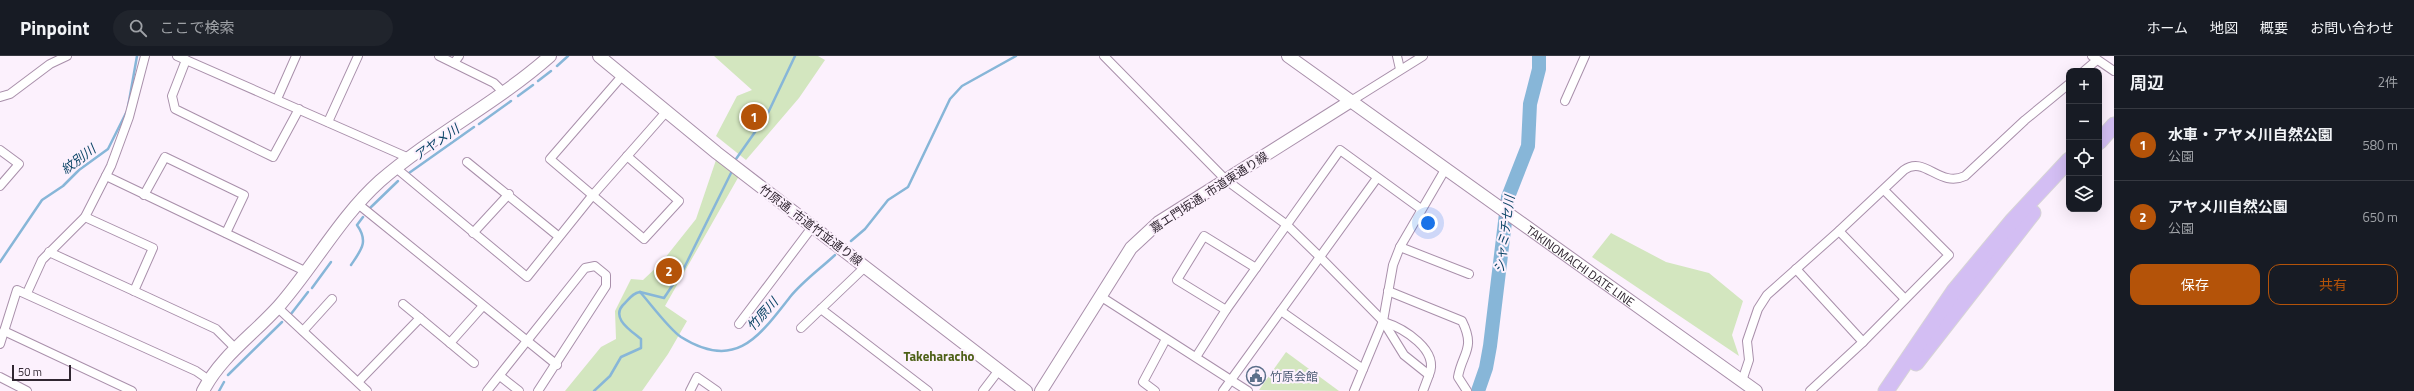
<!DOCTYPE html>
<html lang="ja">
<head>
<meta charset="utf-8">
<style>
	body { margin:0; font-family:"Titillium Web","Noto Sans JP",sans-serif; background:#20242c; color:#f1f3f6 }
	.controls { position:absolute; right:12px; top:12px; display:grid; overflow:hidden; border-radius:8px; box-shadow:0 4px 16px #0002 }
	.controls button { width:36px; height:36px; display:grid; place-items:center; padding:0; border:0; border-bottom:1px solid #363941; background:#171b24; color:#f1f3f6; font:20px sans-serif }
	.scale { position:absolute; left:12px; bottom:10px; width:59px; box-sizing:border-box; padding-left:4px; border:2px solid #302631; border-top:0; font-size:11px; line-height:14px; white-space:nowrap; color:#302631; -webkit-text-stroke:3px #fcf1fd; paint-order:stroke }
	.you { position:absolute; left:1428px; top:167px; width:14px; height:14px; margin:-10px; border:3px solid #fff; border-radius:50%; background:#1a73e8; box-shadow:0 0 0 6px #1a73e833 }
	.badge { display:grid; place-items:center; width:26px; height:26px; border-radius:50%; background:#b45309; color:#fff; font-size:13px; font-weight:700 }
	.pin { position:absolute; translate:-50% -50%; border:2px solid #fff; box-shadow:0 1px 4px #0006 }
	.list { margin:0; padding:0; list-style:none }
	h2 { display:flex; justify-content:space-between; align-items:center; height:52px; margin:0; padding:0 16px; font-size:17px }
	h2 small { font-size:13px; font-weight:400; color:#9ea1a6 }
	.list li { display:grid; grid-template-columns:26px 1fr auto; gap:12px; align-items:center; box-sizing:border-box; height:72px; padding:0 16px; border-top:1px solid #363941 }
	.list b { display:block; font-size:15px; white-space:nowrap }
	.list p { margin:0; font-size:13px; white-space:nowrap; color:#9ea1a6 }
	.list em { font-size:13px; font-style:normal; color:#9ea1a6 }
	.actions { display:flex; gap:8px; padding:12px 16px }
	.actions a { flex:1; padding:9px 0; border:1px solid #b45309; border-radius:12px; text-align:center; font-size:14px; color:#b45309 }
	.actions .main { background:#b45309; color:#fff }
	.icon { flex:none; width:22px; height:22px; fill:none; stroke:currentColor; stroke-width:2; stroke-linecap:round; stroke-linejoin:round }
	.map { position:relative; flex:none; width:2114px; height:335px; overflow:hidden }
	header { display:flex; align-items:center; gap:24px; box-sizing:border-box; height:56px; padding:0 20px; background:#171b24; border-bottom:1px solid #363941 }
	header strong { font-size:19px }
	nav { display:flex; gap:22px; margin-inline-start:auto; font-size:14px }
	.search { width:280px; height:36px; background:#20242c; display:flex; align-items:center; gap:10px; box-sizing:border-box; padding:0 14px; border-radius:22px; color:#9ea1a6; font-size:15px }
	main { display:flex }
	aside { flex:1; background:#171b24 }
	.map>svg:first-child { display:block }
	.green { fill:#d3e6bf }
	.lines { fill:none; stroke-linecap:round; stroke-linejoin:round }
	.stream { stroke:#87b6d8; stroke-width:2.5 }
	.river { stroke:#87b6d8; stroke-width:14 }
	.street-casing { stroke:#a990ab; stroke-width:10 }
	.secondary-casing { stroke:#a990ab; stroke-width:14 }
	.highway-casing { stroke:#d6d4d6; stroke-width:17 }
	.street { stroke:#fff; stroke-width:8 }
	.secondary { stroke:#fff; stroke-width:12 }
	.highway { stroke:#d3bef3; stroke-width:15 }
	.labels { text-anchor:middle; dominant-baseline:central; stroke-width:4; stroke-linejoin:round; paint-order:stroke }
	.street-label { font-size:12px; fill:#302631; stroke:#fcf1fd }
	.service-label { font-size:12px; fill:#4e5e75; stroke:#fcf1fd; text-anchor:start }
	.water-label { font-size:13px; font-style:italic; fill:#0a4466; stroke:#fcf1fd }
	.neighbourhood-label { font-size:13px; font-weight:bold; fill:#4c5f15; stroke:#fcf1fd }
</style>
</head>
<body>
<header>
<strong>Pinpoint</strong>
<div class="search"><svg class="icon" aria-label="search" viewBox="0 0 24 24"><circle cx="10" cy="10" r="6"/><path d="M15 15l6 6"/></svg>ここで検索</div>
<nav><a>ホーム</a><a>地図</a><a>概要</a><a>お問い合わせ</a></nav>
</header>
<main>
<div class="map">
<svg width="2114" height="335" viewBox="0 0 2114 335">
	<rect width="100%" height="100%" fill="#fcf1fd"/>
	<g class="green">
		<path d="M714 0H818L825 4 799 42 746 104 716 80 737 40 752 34Z"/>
		<path d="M716 104 739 120 665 250 687 265 668 298 642 335H565L601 291 616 283 615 255 631 223 643 224 661 207 696 163Z"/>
		<path d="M1611 177 1666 206 1709 217 1743 245 1732 279 1739 300 1592 201Z"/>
		<path d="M1286 296 1339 335 1259 334Z"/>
	</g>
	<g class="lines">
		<g class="stream">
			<path d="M557 10 568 0"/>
			<path d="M538 25 551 15"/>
			<path d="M518 40 533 29"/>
			<path d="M128 51 137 0"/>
			<path d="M479 68 511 45"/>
			<path d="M736 103 767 59 795 0"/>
			<path d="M409 117 474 71"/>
			<path d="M369 153 398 125"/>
			<path d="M851 185 865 173 888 144 908 131 950 43 962 30 1016 0"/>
			<path d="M0 206 42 144 63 130 79 114 108 93 127 55"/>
			<path d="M351 209C361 194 369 186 357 169L363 161"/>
			<path d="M312 232 331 206"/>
			<path d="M640 236C650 247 669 273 681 281 735 315 758 282 790 241 803 225 820 213 835 199"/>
			<path d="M640 236 664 242 684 212 732 115"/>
			<path d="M291 258 308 236"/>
			<path d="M228 319 282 266"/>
			<path d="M219 335 224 326"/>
			<path d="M594 335 610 320 621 301 641 292V283C630 274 609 261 625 247 630 242 633 237 640 236"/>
		</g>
		<path class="river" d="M1478 335 1486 312 1490 290 1508 141 1528 90 1530 48 1539 13V0"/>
		<g class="street-casing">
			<g id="street">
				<path d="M177 0 409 102"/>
				<path d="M439 0 494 27 503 36"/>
				<path d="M1104 0 1226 124 1287 169 1320 201 1383 265 1404 299 1429 319 1423 335"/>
				<path d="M1397 0 1400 13"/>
				<path d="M2092 0 2114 15"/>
				<path d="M186 4 172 40 175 53 273 101 299 53"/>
				<path d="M454 7 459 0"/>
				<path d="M2084 15 2097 4"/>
				<path d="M622 20 550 103 644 183 679 145 627 100"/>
				<path d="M0 41 10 38 50 8 67 0"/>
				<path d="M277 43 296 0"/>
				<path d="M1351 45 1423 0"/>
				<path d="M1565 45 1585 0"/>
				<path d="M328 66 358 0"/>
				<path d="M0 94 19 108 0 130"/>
				<path d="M467 106 558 180"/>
				<path d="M396 112 527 221 592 140 666 56"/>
				<path d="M106 120 307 216"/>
				<path d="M144 139 165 101 244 139 226 177"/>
				<path d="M358 148 557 309"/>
				<path d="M1839 175 1905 243"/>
				<path d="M473 177 509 138"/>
				<path d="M1400 191 1469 218"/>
				<path d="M49 196 134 235 153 192 85 161"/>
				<path d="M1796 213 1863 286"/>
				<path d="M134 235 216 273 235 292"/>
				<path d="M1388 235 1462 265C1476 293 1462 297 1458 321L1467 335"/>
				<path d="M27 237 42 204 85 161 111 110 129 61 145 0"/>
				<path d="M1100 240 1248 335"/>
				<path d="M403 248 420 262"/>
				<path d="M277 251 367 335"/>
				<path d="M821 253 928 335"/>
				<path d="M1226 254 1177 224 1204 180 1256 212"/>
				<path d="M1281 255 1363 313"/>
				<path d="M1384 266C1403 272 1440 294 1429 319"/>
				<path d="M739 268 813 170"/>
				<path d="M801 272 866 210"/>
				<path d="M4 275 132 335"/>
				<path d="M303 275 332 243"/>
				<path d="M450 287 482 251"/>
				<path d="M0 288 17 234 196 315 209 324"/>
				<path d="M1196 301 1226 254 1340 94 1421 153"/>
				<path d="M500 320 519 335"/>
				<path d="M0 321 27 335"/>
				<path d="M1742 325 1749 304 1747 285 1758 253 1767 239 1839 175 1904 114C1925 99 1939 132 1965 120L2025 64 2069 28"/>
				<path d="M358 326 420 262 474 307"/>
				<path d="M487 335 585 212 595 210 606 219V230L538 335"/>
				<path d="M690 335 697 321 717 335"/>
				<path d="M983 335 999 314"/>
				<path d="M1155 335 1143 326 1166 283"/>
				<path d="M1223 335 1377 122"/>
				<path d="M1354 335 1383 265 1393 209 1400 191 1446 112"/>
				<path d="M1810 335 1863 286 1949 199 1884 134"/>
			</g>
		</g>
		<g class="secondary-casing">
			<g id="secondary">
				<path d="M599 0 717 97 1026 335"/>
				<path id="s1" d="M1288 0 1756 335"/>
				<path d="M203 335C221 300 253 279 279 250 314 210 340 161 380 125 433 79 497 47 550 0"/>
				<path d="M1041 335 1131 192 1159 166 1351 45"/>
			</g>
		</g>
		<g class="highway-casing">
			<g id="highway">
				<path d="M2099 86 2114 69"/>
				<path d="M1916 307 2033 157"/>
				<path d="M1886 335 1954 235 2013 164 2069 104"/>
			</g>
		</g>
		<use href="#street" class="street"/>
		<use href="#secondary" class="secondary"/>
		<use href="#highway" class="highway"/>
	</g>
	<defs>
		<g id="civic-ring" transform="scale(1)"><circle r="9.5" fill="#fcf1fd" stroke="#5c6f8a" stroke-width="1.5"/><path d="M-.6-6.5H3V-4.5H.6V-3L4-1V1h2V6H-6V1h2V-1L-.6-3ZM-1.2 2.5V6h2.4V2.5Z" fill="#5c6f8a"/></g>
	</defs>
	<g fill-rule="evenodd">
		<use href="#civic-ring" x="1256" y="320"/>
	</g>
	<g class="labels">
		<g class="street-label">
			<text transform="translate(1209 136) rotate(-33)">嘉エ門坂通, 市道東通り線</text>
			<text transform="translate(811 169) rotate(37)">竹原通, 市道竹並通り線</text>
			<text stroke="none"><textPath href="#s1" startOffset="360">TAKINOMACHI DATE LINE</textPath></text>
		</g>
		<g class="service-label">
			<text x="1270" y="320">竹原会館</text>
		</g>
		<g class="water-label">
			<text transform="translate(436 86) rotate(-35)">アヤメ川</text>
			<text transform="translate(78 103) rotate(-37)">紋別川</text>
			<text transform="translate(1504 178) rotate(-82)">シャミチセ川</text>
			<text transform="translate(762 258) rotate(-48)">竹原川</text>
		</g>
		<g class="neighbourhood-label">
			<text x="939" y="300">Takeharacho</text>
		</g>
	</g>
</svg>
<div class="controls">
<button>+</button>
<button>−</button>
<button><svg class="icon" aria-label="locate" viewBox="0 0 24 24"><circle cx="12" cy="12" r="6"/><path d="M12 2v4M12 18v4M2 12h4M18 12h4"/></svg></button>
<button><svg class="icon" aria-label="layers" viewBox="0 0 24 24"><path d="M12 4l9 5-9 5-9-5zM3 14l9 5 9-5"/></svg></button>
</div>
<div class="scale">50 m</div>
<div class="you"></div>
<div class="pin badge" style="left:754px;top:61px">1</div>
<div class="pin badge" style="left:669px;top:215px">2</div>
</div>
<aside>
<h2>周辺<small>2件</small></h2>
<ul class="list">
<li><span class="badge">1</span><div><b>水車・アヤメ川自然公園</b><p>公園</p></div><em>580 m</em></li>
<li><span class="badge">2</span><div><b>アヤメ川自然公園</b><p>公園</p></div><em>650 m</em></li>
</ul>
<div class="actions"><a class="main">保存</a><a>共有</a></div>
</aside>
</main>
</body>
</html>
